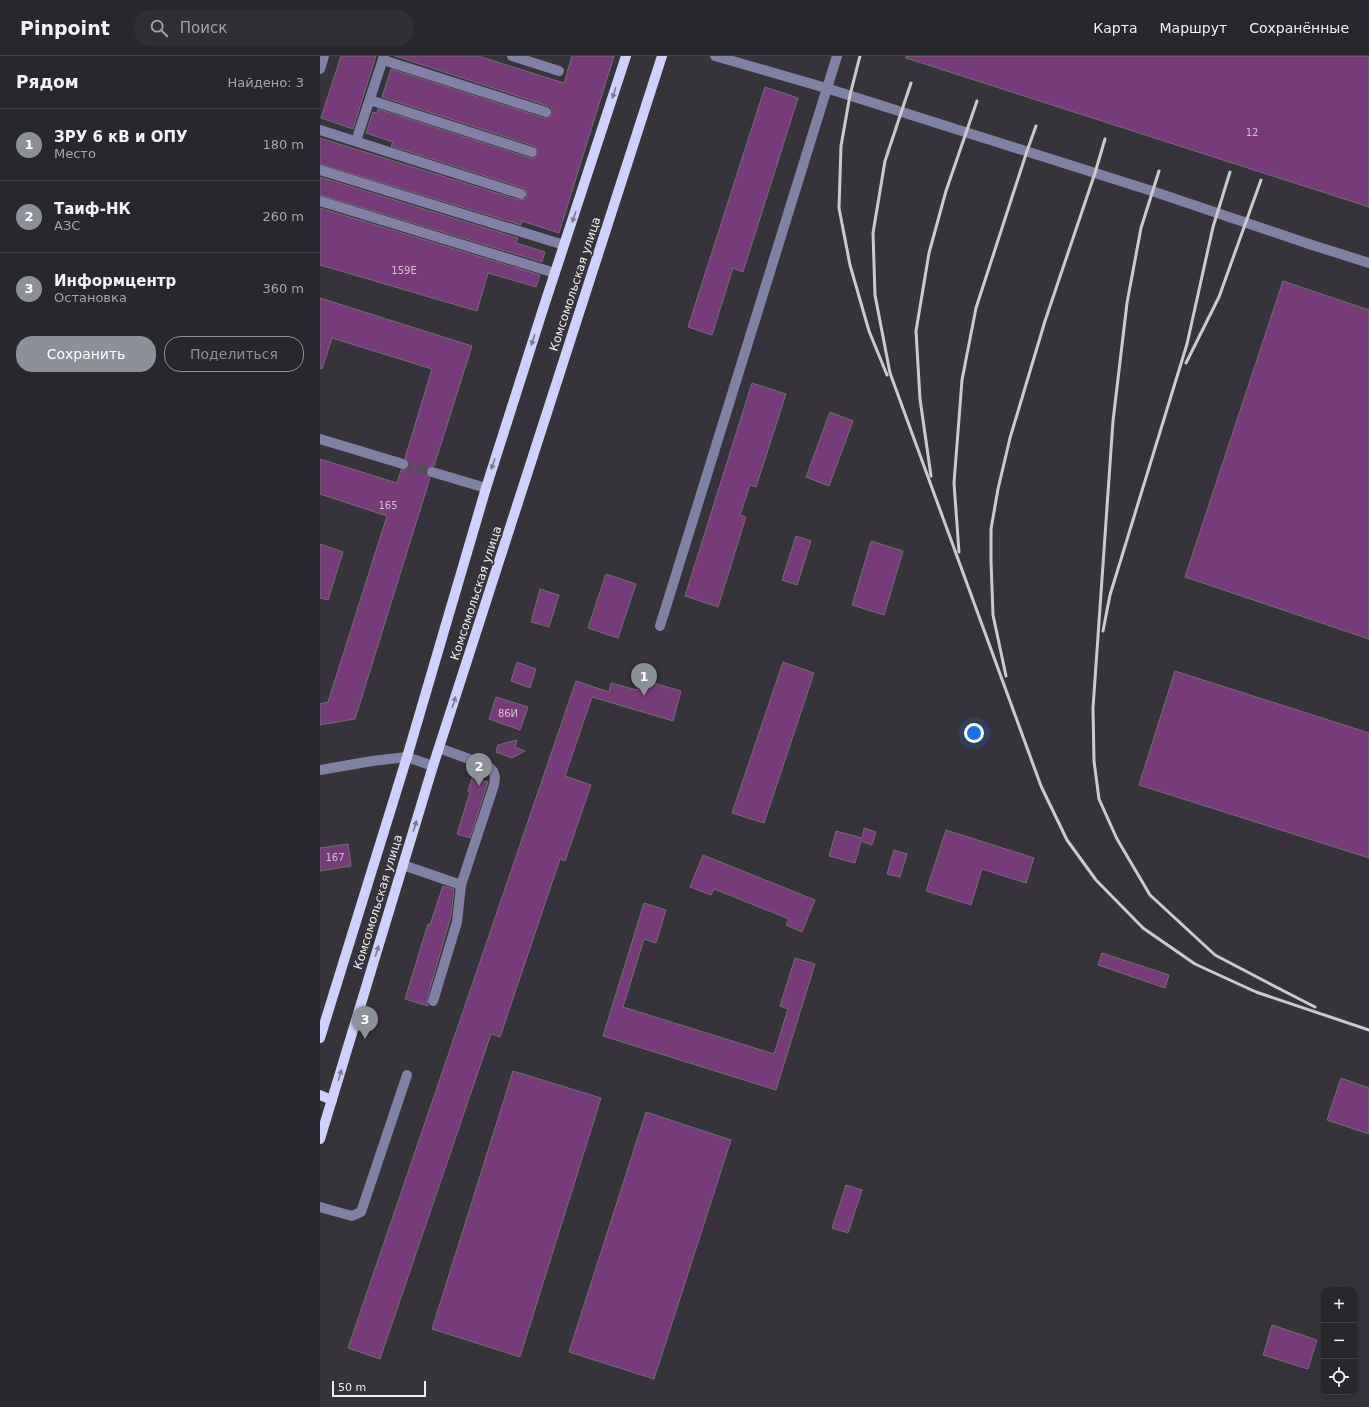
<!DOCTYPE html>
<html lang="ru">
<head>
<meta charset="utf-8">
<style>
	body { margin:0; font-family:"DejaVu Sans",sans-serif; background:#302f34; color:#f1f3f6 }
	.controls { position:absolute; right:12px; bottom:12px; display:grid; overflow:hidden; border-radius:8px; box-shadow:0 4px 16px #0002 }
	.controls button { width:36px; height:36px; display:grid; place-items:center; padding:0; border:0; border-bottom:1px solid #444448; background:#28272c; color:#f1f3f6; font:20px sans-serif }
	.scale { position:absolute; left:12px; bottom:10px; width:94px; box-sizing:border-box; padding-left:4px; border:2px solid #f0eef2; border-top:0; font-size:11px; line-height:14px; white-space:nowrap; color:#f0eef2; -webkit-text-stroke:3px #36343a; paint-order:stroke }
	.you { position:absolute; left:654px; top:677px; width:14px; height:14px; margin:-10px; border:3px solid #fff; border-radius:50%; background:#1a73e8; box-shadow:0 0 0 6px #1a73e833 }
	.badge { display:grid; place-items:center; width:26px; height:26px; border-radius:50%; background:#8c9099; color:#fff; font-size:13px; font-weight:700 }
	.pin { position:absolute; translate:-50% -33px; filter:drop-shadow(0 1px 2px #0008) }
	.pin::after { content:''; position:absolute; top:21px; width:14px; height:12px; background:inherit; clip-path:polygon(0 0,100% 0,50% 100%) }
	.list { margin:0; padding:0; list-style:none }
	h2 { display:flex; justify-content:space-between; align-items:center; height:52px; margin:0; padding:0 16px; font-size:17px }
	h2 small { font-size:13px; font-weight:400; color:#a5a5a9 }
	.list li { display:grid; grid-template-columns:26px 1fr auto; gap:12px; align-items:center; box-sizing:border-box; height:72px; padding:0 16px; border-top:1px solid #444448 }
	.list b { display:block; font-size:15px; white-space:nowrap }
	.list p { margin:0; font-size:13px; white-space:nowrap; color:#a5a5a9 }
	.list em { font-size:13px; font-style:normal; color:#a5a5a9 }
	.actions { display:flex; gap:8px; padding:12px 16px }
	.actions a { flex:1; padding:9px 0; border:1px solid #8c9099; border-radius:16px; text-align:center; font-size:14px; color:#8c9099 }
	.actions .main { background:#8c9099; color:#fff }
	.icon { flex:none; width:22px; height:22px; fill:none; stroke:currentColor; stroke-width:2; stroke-linecap:round; stroke-linejoin:round }
	.map { position:relative; flex:none; width:1049px; height:1351px; overflow:hidden }
	header { display:flex; align-items:center; gap:24px; box-sizing:border-box; height:56px; padding:0 20px; background:#28272c; border-bottom:1px solid #444448 }
	header strong { font-size:19px }
	nav { display:flex; gap:22px; margin-inline-start:auto; font-size:14px }
	.search { width:280px; height:36px; background:#302f34; display:flex; align-items:center; gap:10px; box-sizing:border-box; padding:0 14px; border-radius:16px; color:#a5a5a9; font-size:15px }
	main { display:flex }
	aside { flex:1; background:#28272c }
	.map>svg:first-child { display:block }
	.building { fill:#783b7a; stroke:#716c71 }
	.lines { fill:none; stroke-linecap:round; stroke-linejoin:round }
	.minor-tunnel { stroke:#525056; stroke-width:10; stroke-dasharray:10 5; stroke-linecap:butt }
	.minor { stroke:#8081a5; stroke-width:10 }
	.major { stroke:#cfd0fc; stroke-width:10 }
	.rail { stroke:#cccace; stroke-width:3 }
	.oneway { fill:#7b7a91 }
	.labels { text-anchor:middle; dominant-baseline:central; stroke-width:3.5; stroke-linejoin:round; paint-order:stroke }
	.number-label { font-size:10px; fill:#d2c1d4 }
	.street-label { font-size:12px; fill:#f0eef2; stroke:#36343a }
</style>
</head>
<body>
<header>
<strong>Pinpoint</strong>
<div class="search"><svg class="icon" aria-label="search" viewBox="0 0 24 24"><circle cx="10" cy="10" r="6"/><path d="M15 15l6 6"/></svg>Поиск</div>
<nav><a>Карта</a><a>Маршрут</a><a>Сохранённые</a></nav>
</header>
<main>
<aside>
<h2>Рядом<small>Найдено: 3</small></h2>
<ul class="list">
<li><span class="badge">1</span><div><b>ЗРУ 6 кВ и ОПУ</b><p>Место</p></div><em>180 m</em></li>
<li><span class="badge">2</span><div><b>Таиф-НК</b><p>АЗС</p></div><em>260 m</em></li>
<li><span class="badge">3</span><div><b>Информцентр</b><p>Остановка</p></div><em>360 m</em></li>
</ul>
<div class="actions"><a class="main">Сохранить</a><a>Поделиться</a></div>
</aside>
<div class="map">
<svg width="1049" height="1351" viewBox="0 0 1049 1351">
	<rect width="100%" height="100%" fill="#36343a"/>
	<g class="building">
		<path d="M21 0H56L33 73 1 62Z"/>
		<path d="M75 0H158L244 27 252 0H294L239 177 202 165 201 169 0 108V82L199 144 206 143 207 136 203 132 71 90 73 86 46 77 53 56 57 57 58 53 210 102H214L218 98V94L214 90 62 41 71 13 224 62H228L232 58V54L231 51Z"/>
		<path d="M586 0H1049V151L586 2Z"/>
		<path d="M445 31 478 42 423 216 413 212 392 279 368 271Z"/>
		<path d="M0 121 198 182 196 187 225 196 222 206 0 139Z"/>
		<path d="M0 152 220 219 216 231 168 217 157 255 0 209Z"/>
		<path d="M963 225 1049 254V583L865 521Z"/>
		<path d="M0 242 152 290 114 410H110L106 414V418L110 422 35 663 0 669V648L8 646 67 460 0 438V403L77 427 81 414H85L89 410V406L85 402 112 313 12 282 2 313 0 312Z"/>
		<path d="M432 327 466 338 436 431 430 429 420 459 426 461 398 551 365 540Z"/>
		<path d="M510 356 533 365 509 430 486 421Z"/>
		<path d="M476 480 491 485 477 529 462 524Z"/>
		<path d="M551 485 583 495 564 559 532 549Z"/>
		<path d="M0 488 23 496 8 544 0 542Z"/>
		<path d="M286 518 316 528 298 582 268 572Z"/>
		<path d="M220 533 239 539 229 571 211 566Z"/>
		<path d="M197 606 216 613 210 632 191 625Z"/>
		<path d="M463 606 494 617 444 767 412 757Z"/>
		<path d="M855 615 1049 677V802L819 729Z"/>
		<path d="M320 623 361 635 353 665 272 641 245 720 271 729 245 805 240 803 180 981 171 978 60 1303 28 1292 256 625 289 636 291 627 317 634Z"/>
		<path d="M176 641 208 651 200 674 169 663Z"/>
		<path d="M197 684 195 691 205 695 192 702 176 696 178 689Z"/>
		<path d="M152 722 168 726 150 782 137 778 150 736 148 735Z"/>
		<path d="M544 772 556 776 552 789 541 785 535 807 509 800 516 775 542 782Z"/>
		<path d="M626 774 714 802 706 827 662 813 651 849 606 835Z"/>
		<path d="M28 788 31 810 0 815V792Z"/>
		<path d="M574 794 587 798 580 821 567 818Z"/>
		<path d="M383 799 495 844 482 876 466 869 469 863 394 833 391 839 370 831Z"/>
		<path d="M123 830 134 833 131 860 107 943 108 950 85 943 108 868 110 869Z"/>
		<path d="M324 847 346 854 336 887 324 883 303 951 454 998 468 953 460 950 475 902 495 908 456 1034 283 980Z"/>
		<path d="M782 897 849 919 845 932 778 909Z"/>
		<path d="M193 1015 281 1042 200 1301 112 1273Z"/>
		<path d="M1021 1022 1049 1032V1078L1007 1064Z"/>
		<path d="M326 1056 411 1084 334 1323 249 1296Z"/>
		<path d="M526 1129 542 1134 528 1177 512 1172Z"/>
		<path d="M952 1269 997 1284 988 1313 943 1299Z"/>
	</g>
	<g class="lines">
		<path class="minor-tunnel" d="M83 408 112 416"/>
		<g class="minor">
			<path d="M192 0 239 15"/>
			<path d="M395 0 506 32 832 135 989 188 1049 207"/>
			<path d="M63 4 226 56"/>
			<path d="M0 13 4 0"/>
			<path d="M50 44 212 96"/>
			<path d="M0 74 201 138"/>
			<path d="M36 85 64 0"/>
			<path d="M0 114 244 189"/>
			<path d="M0 145 235 217"/>
			<path d="M0 383 83 408"/>
			<path d="M112 416 166 432"/>
			<path d="M340 570 517 0"/>
			<path d="M119 692 168 710 173 715 175 721 174 729 141 829"/>
			<path d="M0 714 52 705 87 701 113 710"/>
			<path d="M83 809 141 829 137 866 113 945"/>
			<path d="M0 1151 32 1160 41 1156 87 1019"/>
		</g>
		<g class="major">
			<path d="M0 982 87 701 166 432 224 250 306 0"/>
			<path d="M0 1039 12 1044"/>
			<path d="M0 1083 113 710 342 0"/>
		</g>
		<g class="rail">
			<path d="M540 0 530 39 521 90 519 152 530 209 549 275 567 319"/>
			<path d="M591 27 565 105 553 177 555 239 570 317 721 730 747 784 776 824 823 872 875 908 936 936 1049 974"/>
			<path d="M839 115 821 172 807 247 793 365 773 652 774 705 779 743 797 783 830 839 895 899 956 931 995 951"/>
			<path d="M866 307 899 241 941 124"/>
			<path d="M611 420 600 343 596 275 609 197 626 135 657 45"/>
			<path d="M639 496 634 427 642 324 656 252 707 95 716 70"/>
			<path d="M783 575 790 539 867 288 893 171 910 116"/>
			<path d="M686 620 673 559 671 505V473L678 433 690 382 725 265 775 117 785 83"/>
		</g>
	</g>
	<defs><path id="oneway-solid" d="M-6-.8H1V-3.2L6.5 0L1 3.2V.8H-6Z"/></defs>
	<g class="oneway">
		<use href="#oneway-solid" transform="translate(294 37) rotate(108)"/>
		<use href="#oneway-solid" transform="translate(254 161) rotate(108)"/>
		<use href="#oneway-solid" transform="translate(213 284) rotate(108)"/>
		<use href="#oneway-solid" transform="translate(173 408) rotate(108)"/>
		<use href="#oneway-solid" transform="translate(134 646) rotate(-72)"/>
		<use href="#oneway-solid" transform="translate(95 770) rotate(-73)"/>
		<use href="#oneway-solid" transform="translate(57 895) rotate(-73)"/>
		<use href="#oneway-solid" transform="translate(20 1019) rotate(-73)"/>
	</g>
	<g class="labels">
		<g class="number-label">
			<text x="932" y="76">12</text>
			<text x="84" y="214">159Е</text>
			<text x="68" y="449">165</text>
			<text x="188" y="657">86И</text>
			<text x="15" y="801">167</text>
		</g>
		<g class="street-label">
			<text transform="translate(255 228) rotate(-72)">Комсомольская улица</text>
			<text transform="translate(156 537) rotate(-72)">Комсомольская улица</text>
			<text transform="translate(58 846) rotate(-73)">Комсомольская улица</text>
		</g>
	</g>
</svg>
<div class="controls">
<button>+</button>
<button>−</button>
<button><svg class="icon" aria-label="locate" viewBox="0 0 24 24"><circle cx="12" cy="12" r="6"/><path d="M12 2v4M12 18v4M2 12h4M18 12h4"/></svg></button>
</div>
<div class="scale">50 m</div>
<div class="you"></div>
<div class="pin badge" style="left:324px;top:640px">1</div>
<div class="pin badge" style="left:159px;top:730px">2</div>
<div class="pin badge" style="left:45px;top:983px">3</div>
</div>
</main>
</body>
</html>
